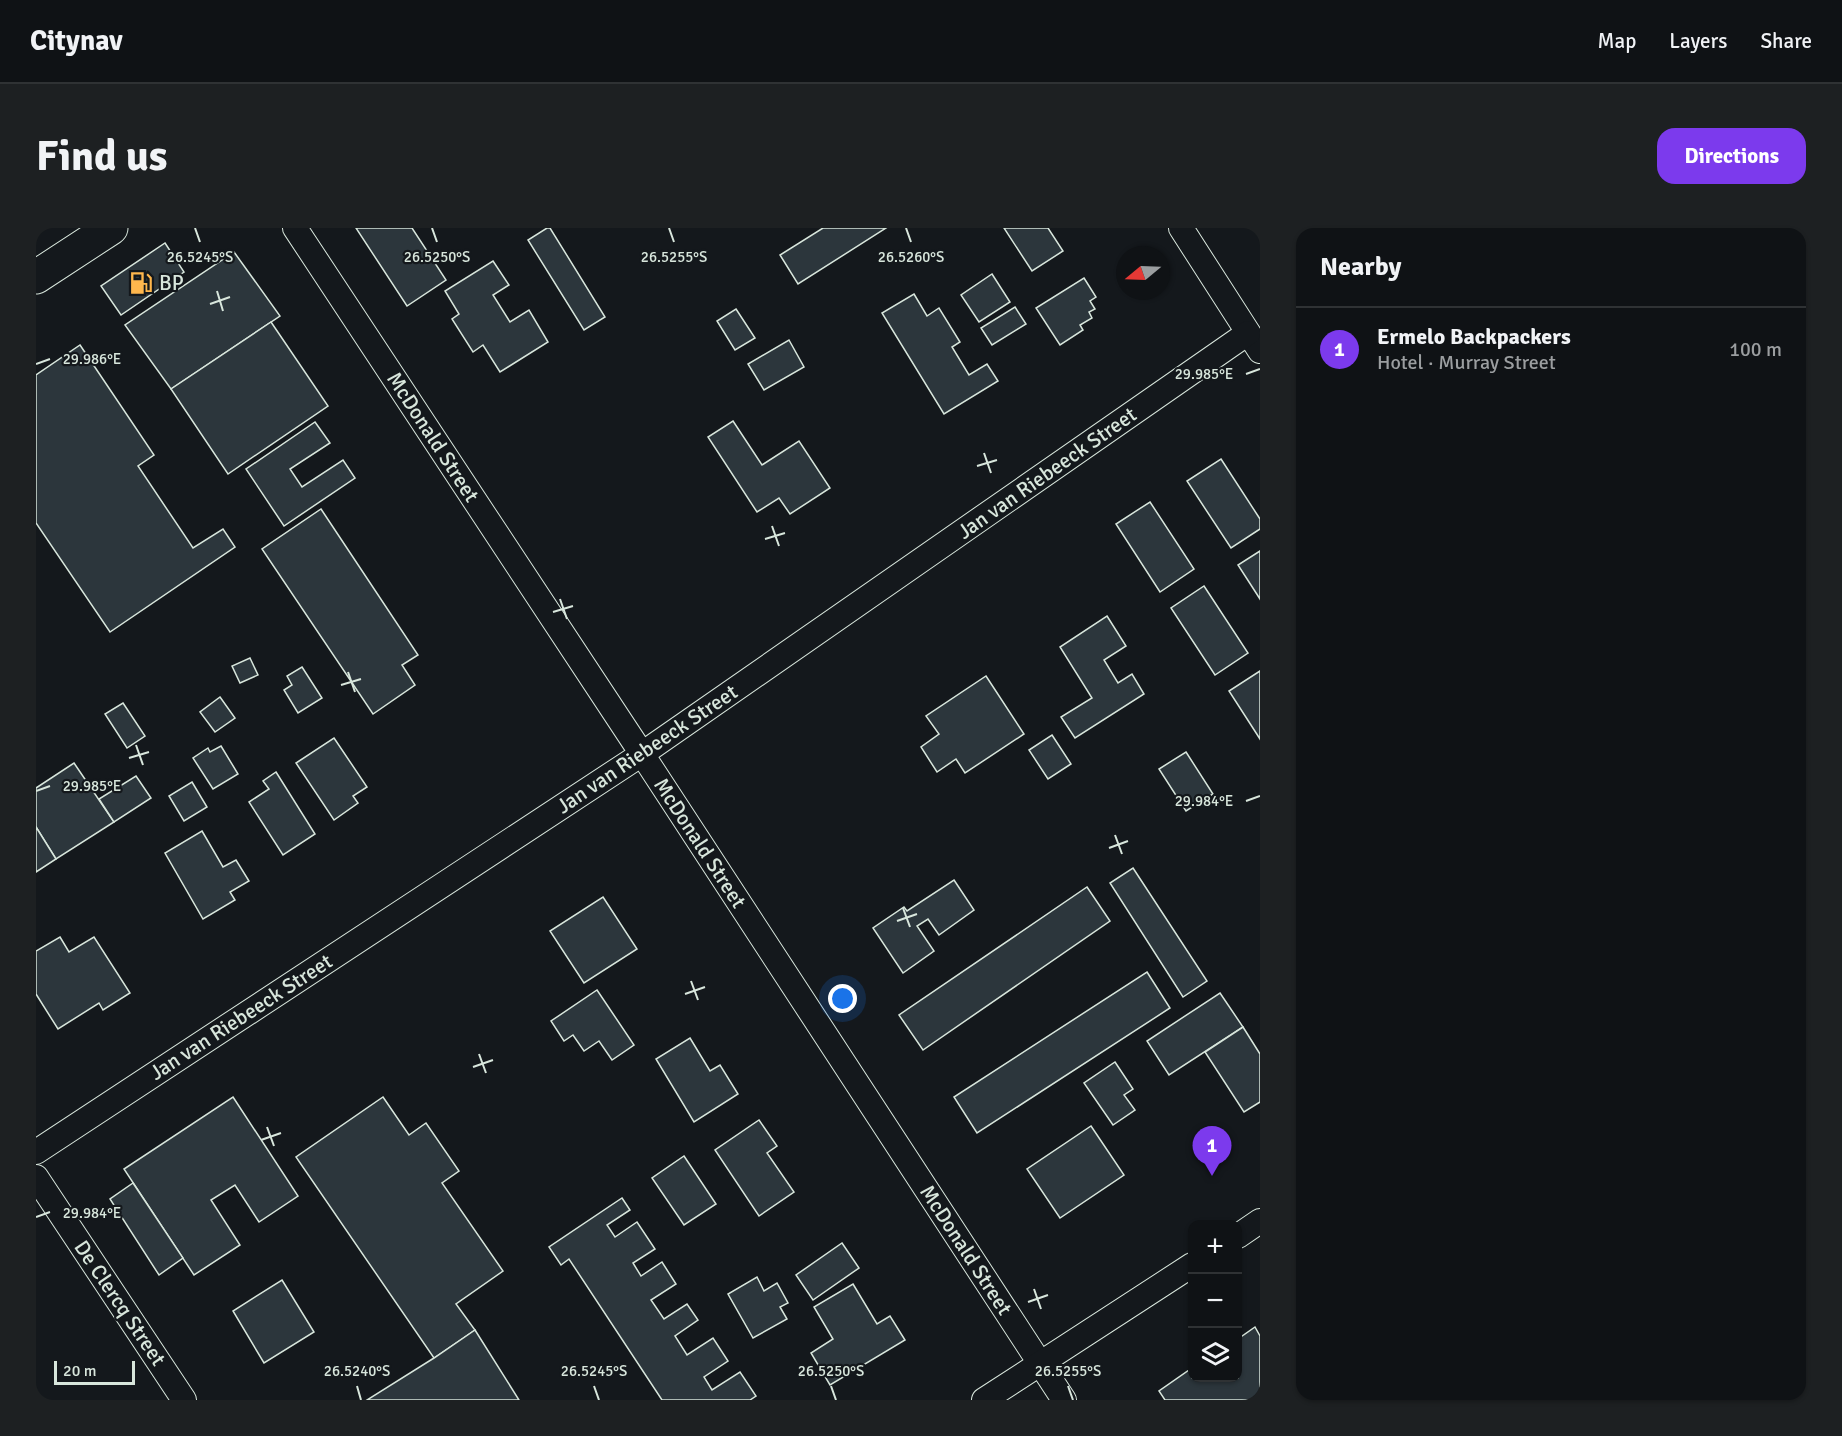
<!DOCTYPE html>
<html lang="en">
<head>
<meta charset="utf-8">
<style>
	body { margin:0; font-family:Signika,sans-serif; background:#1d2022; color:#f1f3f6 }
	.controls { position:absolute; right:18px; bottom:18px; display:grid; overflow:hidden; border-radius:12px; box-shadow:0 2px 4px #0004 }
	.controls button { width:54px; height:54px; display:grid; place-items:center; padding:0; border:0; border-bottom:2px solid #2f3234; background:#0f1215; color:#f1f3f6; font:30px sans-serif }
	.compass { position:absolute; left:1080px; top:18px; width:54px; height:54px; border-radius:50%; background:#0f1215; box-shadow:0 2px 4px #0004; rotate:251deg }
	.scale { position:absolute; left:18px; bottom:15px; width:81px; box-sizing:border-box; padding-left:6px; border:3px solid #d8e6dc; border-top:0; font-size:16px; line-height:21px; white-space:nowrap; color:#d8e6dc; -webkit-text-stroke:4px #14181c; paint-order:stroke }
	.you { position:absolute; left:807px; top:771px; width:21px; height:21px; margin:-15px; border:4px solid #fff; border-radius:50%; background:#1a73e8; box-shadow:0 0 0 9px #1a73e833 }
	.badge { display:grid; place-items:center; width:39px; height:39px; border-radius:50%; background:#7c3aed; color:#fff; font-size:20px; font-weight:700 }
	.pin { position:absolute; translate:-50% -50px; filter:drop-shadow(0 2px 3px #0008) }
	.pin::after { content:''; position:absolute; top:32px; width:21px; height:18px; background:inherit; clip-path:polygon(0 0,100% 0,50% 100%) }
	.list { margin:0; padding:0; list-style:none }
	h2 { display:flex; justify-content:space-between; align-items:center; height:78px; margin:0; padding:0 24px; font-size:26px }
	h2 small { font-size:20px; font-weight:400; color:#9b9ea0 }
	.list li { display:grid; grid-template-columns:39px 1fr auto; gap:18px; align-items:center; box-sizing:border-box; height:84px; padding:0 24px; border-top:2px solid #2f3234 }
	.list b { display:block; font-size:22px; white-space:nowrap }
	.list p { margin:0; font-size:20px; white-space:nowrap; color:#9b9ea0 }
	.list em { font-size:20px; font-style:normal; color:#9b9ea0 }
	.icon { flex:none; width:33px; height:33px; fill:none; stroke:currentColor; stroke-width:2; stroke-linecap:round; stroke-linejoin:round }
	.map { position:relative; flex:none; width:1224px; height:1172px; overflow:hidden; border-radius:18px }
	header { display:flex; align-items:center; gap:36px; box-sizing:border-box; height:84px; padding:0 30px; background:#0f1215; border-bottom:2px solid #2f3234 }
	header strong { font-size:28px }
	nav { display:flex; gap:33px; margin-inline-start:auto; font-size:21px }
	.intro { display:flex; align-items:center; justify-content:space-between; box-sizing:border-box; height:144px; padding:0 36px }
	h1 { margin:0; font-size:42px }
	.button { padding:15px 27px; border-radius:18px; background:#7c3aed; color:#fff; font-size:21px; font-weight:700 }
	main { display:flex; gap:36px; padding:0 36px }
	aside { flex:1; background:#0f1215; border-radius:18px; box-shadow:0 2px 4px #0004 }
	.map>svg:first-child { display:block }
	.building { fill:#2c363c; stroke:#d8e6dc; stroke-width:1.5 }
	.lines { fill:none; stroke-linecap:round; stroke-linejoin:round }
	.minor-casing { stroke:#d8e6dc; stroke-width:26 }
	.trunk-casing { stroke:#d8e6dc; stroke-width:35 }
	.minor { stroke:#14181c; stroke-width:24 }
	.trunk { stroke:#14181c; stroke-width:33 }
	.ticks { fill:none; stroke:#d8e6dc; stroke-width:2 }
	.labels { text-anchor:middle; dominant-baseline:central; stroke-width:4.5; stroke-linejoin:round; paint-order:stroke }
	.poi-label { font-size:21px; fill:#d8e6dc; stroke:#14181c; text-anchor:start }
	.street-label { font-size:21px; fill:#d8e6dc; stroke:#14181c }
	.ticks-label { font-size:15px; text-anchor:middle; fill:#d8e6dc; stroke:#14181c; stroke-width:4.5; stroke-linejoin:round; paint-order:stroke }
</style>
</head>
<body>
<header>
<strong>Citynav</strong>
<nav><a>Map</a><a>Layers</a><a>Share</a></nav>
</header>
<div class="intro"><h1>Find us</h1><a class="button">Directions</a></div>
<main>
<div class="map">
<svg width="1224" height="1172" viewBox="0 0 1224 1172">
	<rect width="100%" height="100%" fill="#14181c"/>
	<g class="building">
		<path d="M320 0H376L410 52 371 78Z"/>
		<path d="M511 0H514L569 89 548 102 492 12Z"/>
		<path d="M787 0H850L762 56 744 27Z"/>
		<path d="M968 0H1012L1027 23 996 43Z"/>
		<path d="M129 15 148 44 85 87 65 58Z"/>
		<path d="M198 24 244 88 135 161 89 97Z"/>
		<path d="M457 33 473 57 457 67 474 94 493 82 512 114 464 144 447 117 437 124 416 91 423 86 409 63Z"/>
		<path d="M956 46 974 74 943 94 925 67Z"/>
		<path d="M1048 50 1060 69 1054 73 1059 81 1053 84 1056 90 1044 97 1047 102 1024 117 1000 80Z"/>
		<path d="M878 66 891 88 903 80 924 114 916 119 933 147 951 136 962 153 908 186 846 85Z"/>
		<path d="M979 79 990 96 956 117 945 100Z"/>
		<path d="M700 81 719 110 699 122 681 93Z"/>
		<path d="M235 94 292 178 192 246 135 161Z"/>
		<path d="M753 112 768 139 728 162 712 136Z"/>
		<path d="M44 117 118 227 102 238 157 320 187 301 199 319 74 404 0 295V147Z"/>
		<path d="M697 193 726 237 763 213 794 260 754 286 743 270 721 284 672 209Z"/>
		<path d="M279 194 294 215 254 241 266 259 307 232 319 250 248 298 210 241Z"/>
		<path d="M1185 231 1224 291V301L1195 320 1151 253Z"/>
		<path d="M1114 274 1158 341 1124 364 1080 296Z"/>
		<path d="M285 281 382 427 366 437 379 457 337 486 226 321Z"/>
		<path d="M1224 323V371L1202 337Z"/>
		<path d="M1168 358 1212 425 1179 447 1135 380Z"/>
		<path d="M1071 388 1090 418 1068 432 1082 455 1096 446 1108 466 1039 510 1025 489 1056 470 1024 419Z"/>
		<path d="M214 430 222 447 204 455 196 438Z"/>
		<path d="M266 439 286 470 262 485 248 462 256 457 251 448Z"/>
		<path d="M1224 443V511L1193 463Z"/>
		<path d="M950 448 988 506 929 545 920 531 901 544 885 519 903 506 890 488Z"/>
		<path d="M184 469 199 490 179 504 164 484Z"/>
		<path d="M87 475 109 508 91 520 69 486Z"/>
		<path d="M1016 507 1035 536 1012 551 993 522Z"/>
		<path d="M298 510 331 559 317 568 322 575 298 592 260 535Z"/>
		<path d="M185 518 202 546 177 561 157 530 172 520 174 524Z"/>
		<path d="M1150 524 1177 566 1150 583 1123 541Z"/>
		<path d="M38 535 78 594 20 631 0 599V560Z"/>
		<path d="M240 544 279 606 247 627 213 574 233 561 227 553Z"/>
		<path d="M100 548 115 570 78 594 63 571Z"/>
		<path d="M156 554 171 579 148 593 133 568Z"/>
		<path d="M0 599 20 631 0 644Z"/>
		<path d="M166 603 187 639 200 632 213 653 194 664 199 672 167 691 129 625Z"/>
		<path d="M1097 640 1171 753 1147 769 1074 655Z"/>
		<path d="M918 652 938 682 903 707 892 691 881 698 898 723 867 745 837 700 868 679 871 683Z"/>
		<path d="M1051 659 1074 693 887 822 863 787Z"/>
		<path d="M567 669 601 721 548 755 514 703Z"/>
		<path d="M24 709 33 724 58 709 94 765 67 782 63 775 22 801 0 766V723Z"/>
		<path d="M1111 744 1134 780 941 905 918 869Z"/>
		<path d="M561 762 598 817 576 832 563 813 548 823 537 807 528 813 515 793Z"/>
		<path d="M1184 765 1207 799 1133 847 1111 813Z"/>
		<path d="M1207 799 1224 826V874L1208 884 1169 824Z"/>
		<path d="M654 810 674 843 684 837 702 866 658 894 620 831Z"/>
		<path d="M1079 834 1097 861 1088 867 1099 882 1077 897 1048 855Z"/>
		<path d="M197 869 262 968 223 994 199 957 175 972 204 1017 158 1047 88 941Z"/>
		<path d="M347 869 373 907 390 895 423 943 406 955 467 1043 420 1076 439 1102 398 1130 260 929Z"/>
		<path d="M723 892 741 918 731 925 758 964 723 988 679 922Z"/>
		<path d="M1055 898 1088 947 1024 990 991 941Z"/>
		<path d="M648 928 680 976 648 997 616 950Z"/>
		<path d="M97 955 147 1030 123 1047 74 971Z"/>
		<path d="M586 970 594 982 571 997 579 1009 601 994 619 1021 597 1035 605 1048 626 1034 640 1056 615 1072 628 1091 651 1076 662 1092 639 1108 651 1127 677 1110 692 1133 668 1149 676 1162 704 1144 720 1168 714 1172H626L533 1031 525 1037 513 1019Z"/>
		<path d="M806 1015 823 1040 777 1072 760 1047Z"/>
		<path d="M721 1049 728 1063 741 1055 752 1075 744 1079 751 1091 717 1110 692 1066Z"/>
		<path d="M246 1052 278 1104 228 1135 197 1083Z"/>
		<path d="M817 1056 841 1096 854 1088 869 1112 794 1157 775 1125 797 1111 778 1079Z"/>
		<path d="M1219 1099 1224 1108V1172H1129L1123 1163 1156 1140V1150H1202V1111Z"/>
		<path d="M439 1102 483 1172H331L398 1130Z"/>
	</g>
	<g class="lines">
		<g class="minor-casing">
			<g id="minor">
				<path d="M259 0 606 526 1028 1172"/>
				<path d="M1145 0 1224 123"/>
				<path d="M0 924 606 526 1212 105"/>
				<path d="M0 949 148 1172"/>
				<path d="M1202 1008 1224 993"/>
				<path d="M948 1172 1156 1037"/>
			</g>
		</g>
		<g class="trunk-casing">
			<path id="trunk" d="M0 49 75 0"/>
		</g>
		<use href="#minor" class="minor"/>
		<use href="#trunk" class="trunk"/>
	</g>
	<path class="ticks" d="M159 0 164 14M396 0 401 14M633 0 638 14M870 0 875 14M181 63 187 83M174 76 194 69M0 136 14 131M1210 146 1224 141M948 225 955 245M941 238 961 232M736 298 743 318M729 311 749 305M524 371 531 391M517 384 537 378M312 444 319 464M305 457 325 451M100 517 107 537M93 530 113 524M0 563 14 558M1210 573 1224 568M1079 607 1086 626M1073 620 1092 613M867 680 874 699M861 693 881 686M655 753 662 772M649 766 669 759M443 826 450 845M437 839 457 832M231 899 238 918M225 912 245 905M0 989 14 984M998 1061 1005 1081M992 1074 1012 1067M321 1158 325 1172M558 1158 563 1172M795 1158 800 1172M1032 1158 1037 1172"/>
	<defs>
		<g id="fuel-bare" transform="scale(1.8)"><path d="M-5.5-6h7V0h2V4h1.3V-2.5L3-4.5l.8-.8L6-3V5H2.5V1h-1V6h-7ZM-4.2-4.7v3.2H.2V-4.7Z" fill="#ffb74d" stroke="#14181c" stroke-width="2.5" paint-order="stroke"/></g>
	</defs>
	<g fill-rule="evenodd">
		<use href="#fuel-bare" x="105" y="55"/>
	</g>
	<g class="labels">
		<g class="poi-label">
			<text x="123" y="55">BP</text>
		</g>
		<g class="street-label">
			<text transform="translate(397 209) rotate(57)">McDonald Street</text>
			<text transform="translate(1011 245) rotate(-35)">Jan van Riebeeck Street</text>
			<text transform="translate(611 521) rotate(-34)">Jan van Riebeeck Street</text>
			<text transform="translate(664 615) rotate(57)">McDonald Street</text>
			<text transform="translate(205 789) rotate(-33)">Jan van Riebeeck Street</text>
			<text transform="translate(930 1022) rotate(57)">McDonald Street</text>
			<text transform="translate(84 1075) rotate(56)">De Clercq Street</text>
		</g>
	</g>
	<g class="ticks-label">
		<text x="164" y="34">26.5245°S</text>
		<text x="401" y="34">26.5250°S</text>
		<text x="638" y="34">26.5255°S</text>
		<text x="875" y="34">26.5260°S</text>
		<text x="56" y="136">29.986°E</text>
		<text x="1168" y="151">29.985°E</text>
		<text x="56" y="563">29.985°E</text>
		<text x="1168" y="578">29.984°E</text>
		<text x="56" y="990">29.984°E</text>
		<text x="321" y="1148">26.5240°S</text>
		<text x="558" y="1148">26.5245°S</text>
		<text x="795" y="1148">26.5250°S</text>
		<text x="1032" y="1148">26.5255°S</text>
	</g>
</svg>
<div class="controls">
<button>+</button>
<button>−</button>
<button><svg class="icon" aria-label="layers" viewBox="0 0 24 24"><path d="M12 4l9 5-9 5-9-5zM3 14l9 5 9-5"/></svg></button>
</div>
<svg class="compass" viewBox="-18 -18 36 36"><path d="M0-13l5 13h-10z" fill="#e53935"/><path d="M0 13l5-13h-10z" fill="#9b9ea0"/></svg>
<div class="scale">20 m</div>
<div class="you"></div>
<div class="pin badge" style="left:1176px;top:948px">1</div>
</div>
<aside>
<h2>Nearby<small></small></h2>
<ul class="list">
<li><span class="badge">1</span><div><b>Ermelo Backpackers</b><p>Hotel · Murray Street</p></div><em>100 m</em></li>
</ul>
</aside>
</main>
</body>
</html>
